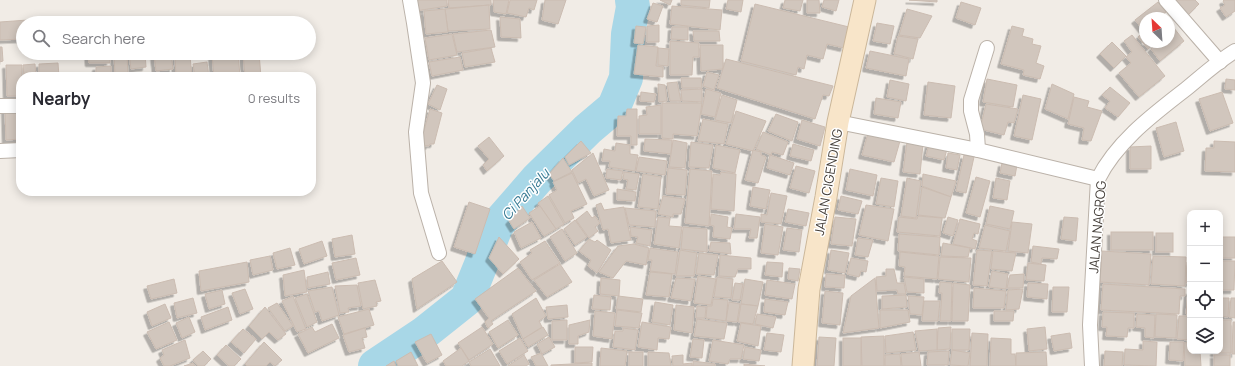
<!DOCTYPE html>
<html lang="en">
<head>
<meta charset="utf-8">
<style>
	body { margin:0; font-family:Manrope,sans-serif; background:#f7f7f7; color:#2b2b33 }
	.controls { position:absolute; right:12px; bottom:12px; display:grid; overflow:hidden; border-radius:8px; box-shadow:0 2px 10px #0003 }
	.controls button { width:36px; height:36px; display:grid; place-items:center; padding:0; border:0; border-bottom:1px solid #e1e1e2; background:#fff; color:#2b2b33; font:20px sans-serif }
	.compass { position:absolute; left:1139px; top:12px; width:36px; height:36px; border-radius:50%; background:#fff; box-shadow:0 2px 10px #0003; rotate:335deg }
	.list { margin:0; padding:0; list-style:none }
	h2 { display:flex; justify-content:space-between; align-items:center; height:52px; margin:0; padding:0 16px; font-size:17px }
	h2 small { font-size:13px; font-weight:400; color:#7c7c81 }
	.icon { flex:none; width:22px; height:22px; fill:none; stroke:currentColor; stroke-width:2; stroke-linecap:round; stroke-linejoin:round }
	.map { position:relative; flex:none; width:1235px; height:366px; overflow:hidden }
	.search { position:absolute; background:#fff; box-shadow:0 2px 10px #0003; left:16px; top:16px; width:300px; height:44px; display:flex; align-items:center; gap:10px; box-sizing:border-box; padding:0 14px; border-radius:22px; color:#7c7c81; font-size:15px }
	.panel { position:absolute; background:#fff; box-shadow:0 2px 10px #0003; left:16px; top:72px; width:300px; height:124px; border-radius:16px }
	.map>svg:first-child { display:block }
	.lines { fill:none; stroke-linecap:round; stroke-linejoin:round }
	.river { stroke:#a8d7e7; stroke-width:34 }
	.building { fill:#d1c6bd; stroke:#cbbcb1; filter:url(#shadow) }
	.street-casing { stroke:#bbb2a9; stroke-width:16 }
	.secondary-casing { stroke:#cbb79a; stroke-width:23 }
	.street { stroke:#fff; stroke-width:14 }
	.secondary { stroke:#f8e5c9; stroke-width:21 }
	.labels { text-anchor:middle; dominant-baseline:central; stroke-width:3; stroke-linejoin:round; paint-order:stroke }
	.street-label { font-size:13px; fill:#423c36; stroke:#fff }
	.water-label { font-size:14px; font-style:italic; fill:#387a93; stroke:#fff }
</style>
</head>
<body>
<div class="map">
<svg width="1235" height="366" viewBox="0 0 1235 366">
	<defs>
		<filter id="shadow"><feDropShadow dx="-3.5" dy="3.5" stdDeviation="0" flood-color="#0004"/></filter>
	</defs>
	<rect width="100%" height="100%" fill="#f1ece6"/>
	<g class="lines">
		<path class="river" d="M375 366 423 334 467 299 497 225 537 179 588 129 614 107 626 78 628 34 633 7 632 0"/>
	</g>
	<g class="building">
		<path d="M416 0H447V6L416 11Z"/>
		<path d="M448 0H491V5L449 8Z"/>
		<path d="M493 0H509L506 14 494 12Z"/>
		<path d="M510 0H537L534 10 529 8 526 17 507 13Z"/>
		<path d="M545 0H566L558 24 542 20Z"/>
		<path d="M660 0H672L670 5Z"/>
		<path d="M681 0H710L709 8 681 5Z"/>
		<path d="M728 0H743L741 12 726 9Z"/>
		<path d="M785 0H803L800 11 783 8Z"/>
		<path d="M807 0H819L820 13H807Z"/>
		<path d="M824 0H839L836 11 822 7Z"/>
		<path d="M909 0H937V2Z"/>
		<path d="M1173 0H1195L1199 4 1185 18Z"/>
		<path d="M1224 0H1235V11L1226 17 1220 8 1225 5 1223 1Z"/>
		<path d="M961 2 981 8 975 25 956 18Z"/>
		<path d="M1158 2 1166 12 1158 18H1145V29L1143 30 1135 20Z"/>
		<path d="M653 3 663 6 657 22 647 19Z"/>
		<path d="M755 4 849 27 844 48 827 44 823 59 807 55 804 69 798 67 796 75 741 61Z"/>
		<path d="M489 5 490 29 448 31 445 9Z"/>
		<path d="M672 6 722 10 720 30 670 24Z"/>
		<path d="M445 9 448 32 426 34 424 11Z"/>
		<path d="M907 9 932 16 920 38 899 35Z"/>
		<path d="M500 17 520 19 521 38 501 37Z"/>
		<path d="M28 20V23H23V39L0 40V22Z"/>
		<path d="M877 23 894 26 890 44 873 41Z"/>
		<path d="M659 25V42H647V26Z"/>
		<path d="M636 26 646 27 643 44 634 43Z"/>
		<path d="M1012 26 1024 29 1022 36 1033 39 1032 44 1041 46 1036 63 1044 66 1040 79 1023 75 1024 70 1001 64Z"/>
		<path d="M672 27H688V40L671 39Z"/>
		<path d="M1174 28 1184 41 1160 61 1151 49 1158 42H1169V33Z"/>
		<path d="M491 30 495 47 457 52 453 34Z"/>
		<path d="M693 31H719L720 41H694Z"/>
		<path d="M1145 31V42H1156L1148 49 1138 37Z"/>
		<path d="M452 34 457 55 429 60 425 38Z"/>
		<path d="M1132 35 1165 76 1139 97 1119 73 1131 63 1126 57 1132 52 1124 41Z"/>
		<path d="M898 36 918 39 913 59 894 54Z"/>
		<path d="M670 41 699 43V57H693L692 75H670Z"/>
		<path d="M1112 42 1126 56 1114 68 1100 54Z"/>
		<path d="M638 45 658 47 656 66 663 67V77L634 74Z"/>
		<path d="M700 45H723V69L701 71Z"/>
		<path d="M0 47H2L3 61 0 62Z"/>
		<path d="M491 48 495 62 465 67 462 53Z"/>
		<path d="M658 48 669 49 668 66 658 65Z"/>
		<path d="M870 51 909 59 906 76 866 68Z"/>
		<path d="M88 53H110V63H89Z"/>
		<path d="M114 53H127L128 77H115Z"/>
		<path d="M129 53H145L146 67 131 69Z"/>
		<path d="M171 53 173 69 156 71 154 55Z"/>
		<path d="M238 53 240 76 214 77 212 55Z"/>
		<path d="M243 53H259L261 77H245Z"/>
		<path d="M190 56 192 77H176L175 57Z"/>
		<path d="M460 57 463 70 432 76 429 62Z"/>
		<path d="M726 59 833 86 829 96 823 95 815 119 717 88Z"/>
		<path d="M207 62 209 77H195L193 64Z"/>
		<path d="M58 63 59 77H39V64Z"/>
		<path d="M35 64 36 77H24L23 65Z"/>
		<path d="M6 65H22L21 96H7Z"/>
		<path d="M111 66V77H96V67Z"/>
		<path d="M707 72 719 75 714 90 703 86Z"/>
		<rect x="131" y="73" width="13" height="4"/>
		<rect x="76" y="74" width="15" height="3"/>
		<path d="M681 78H701L702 88H682Z"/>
		<path d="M987 79 1017 85 1013 107 983 102Z"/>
		<path d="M1226 79 1235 80V90L1225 89Z"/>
		<path d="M890 80 909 84 906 101 887 97Z"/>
		<path d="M677 82 681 101H670L667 83Z"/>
		<path d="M928 82 955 86 951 118 924 115Z"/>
		<path d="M658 84 665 85 667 101 659 102Z"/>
		<path d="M1052 84 1074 94 1068 119 1045 109Z"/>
		<path d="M437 85 447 89 440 110 428 104Z"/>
		<path d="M1110 87 1130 103 1118 117 1105 108 1110 101 1102 95Z"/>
		<path d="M702 89V102L682 101 681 90Z"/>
		<path d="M706 89 721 93 715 117 701 114Z"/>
		<path d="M641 92 656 94 654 102 640 101Z"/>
		<path d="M1222 92 1233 123 1210 131 1199 99Z"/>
		<path d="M722 95 737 100 731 123 715 120Z"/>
		<path d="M1023 95 1041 99 1032 140 1014 136Z"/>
		<path d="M1074 97 1089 101 1087 107 1102 111 1091 141 1082 140 1084 128 1068 124Z"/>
		<path d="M876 98 901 102 898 118 874 114Z"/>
		<path d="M662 103H702L697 136 673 134V139L662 138Z"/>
		<path d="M986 104 1018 109 1014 123 1008 122 1004 135 980 129Z"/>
		<path d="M661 105V134H639V116L647 115 646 107Z"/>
		<path d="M21 109V139L6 140 5 110Z"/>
		<path d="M430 109 442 113 434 144H430L429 146 420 145Z"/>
		<path d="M627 109H637V145H631V136H617L618 116H626Z"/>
		<path d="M736 111 766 121 753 151 726 144Z"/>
		<path d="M776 114 798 122 792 141 768 131Z"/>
		<path d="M703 119 728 124 724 144 698 141Z"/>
		<path d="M802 120 825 127 820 146 797 139Z"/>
		<path d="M1176 122 1184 151 1164 157 1156 128Z"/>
		<path d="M763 132 788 142 783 155 772 152 771 155 756 149Z"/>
		<path d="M868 133 900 141 894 162 862 155Z"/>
		<path d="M489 137 504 156 487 171 483 165 489 159 478 146Z"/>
		<path d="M645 139 672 140 671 154 644 151Z"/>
		<path d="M673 140 687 143 685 168 669 167Z"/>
		<path d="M581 141 591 153 569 165 565 157Z"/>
		<path d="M1214 141 1235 142V172L1205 171 1206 148H1214Z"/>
		<path d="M691 142 713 145 709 168 689 167Z"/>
		<path d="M907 142 923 144 920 174 903 172Z"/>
		<path d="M616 143 630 145V154L638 155 635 171 609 167 610 161H602L604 149 615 151Z"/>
		<path d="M793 144 814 150 811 161 790 156Z"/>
		<path d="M929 144 947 149 944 160 926 156Z"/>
		<path d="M716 145 740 150 735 173 713 168Z"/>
		<path d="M1151 146V169H1130V147Z"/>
		<path d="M753 150 761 152V155L766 157 758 183 745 180Z"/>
		<path d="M593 153 609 190 594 196 586 179 578 183 572 170Z"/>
		<path d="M948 153 960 155 957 170 946 168Z"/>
		<path d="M770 155 794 163 790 175 767 168Z"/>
		<path d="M964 155 974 157 966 193 956 191Z"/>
		<path d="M639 157 667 161 665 175 636 171Z"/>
		<path d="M563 158 572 172 554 181 549 174Z"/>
		<path d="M1002 163 1017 165 1015 176 1000 173Z"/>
		<path d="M796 166 815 171 809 193 790 188Z"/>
		<path d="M668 168 687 170 685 195 666 194Z"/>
		<path d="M607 169 623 171 621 180 606 178Z"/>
		<path d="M690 169 712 171 709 226 685 223Z"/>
		<path d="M850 169 877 175 873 196 846 190Z"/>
		<path d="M624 172 639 174 636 190 626 189 628 180 623 179Z"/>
		<path d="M721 172 736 174 734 211 711 209 713 174 720 175Z"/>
		<path d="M572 173 587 204 571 211 574 218 565 223 549 195 557 190 553 182Z"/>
		<path d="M643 174 661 177 658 209 638 207Z"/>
		<path d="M923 174 956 181 951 197 922 186Z"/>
		<path d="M976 177 990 181 980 217 966 213Z"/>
		<path d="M881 178 898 181 894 207 876 204Z"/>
		<path d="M907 178 921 181 916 218 901 216Z"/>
		<path d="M996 178 1010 181 1007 200 993 198Z"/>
		<path d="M753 187 770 190 766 209 750 206Z"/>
		<path d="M922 187 951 197 945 218 918 215Z"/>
		<path d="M617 189 636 192 635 201 617 200Z"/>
		<path d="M771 193 787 196 781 224 761 222V214L767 215Z"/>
		<path d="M548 196 564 224 556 229 538 203Z"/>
		<path d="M663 196 685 199 681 214H673V217L658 214Z"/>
		<path d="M841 196 862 201 858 214 838 210Z"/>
		<path d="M469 202 490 209 475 254 454 247Z"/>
		<path d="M601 203 604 210 624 207 631 240 611 243 608 229 603 230 596 205Z"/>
		<path d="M866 205 894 209 888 241 859 235Z"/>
		<path d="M522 206 530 218 514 229 509 221Z"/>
		<path d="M540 206 556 229 544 236 529 213Z"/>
		<path d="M990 206 1014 211 1010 229 986 224Z"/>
		<path d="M625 208 656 211 655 227 629 225Z"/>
		<path d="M788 209 809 213 806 226 785 222Z"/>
		<path d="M587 211 592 218 595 216 600 223 595 227 598 231 589 238 576 220Z"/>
		<path d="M711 214 728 217 727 227 732 228 730 239 713 237 714 226 710 225Z"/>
		<path d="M736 214 760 217 757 238H749L751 229H734Z"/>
		<path d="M918 216 942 218 940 236 897 232 899 217 917 219Z"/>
		<path d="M658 217 670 218 669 226 682 227 679 248 654 244Z"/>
		<path d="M835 217 856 219 852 246 831 244Z"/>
		<path d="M948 217 958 220 953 236 943 233Z"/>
		<path d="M1064 217 1078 218 1076 241 1061 239Z"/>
		<path d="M960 219 980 224 978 234 974 233 972 239 977 241 975 249 953 244Z"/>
		<path d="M575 220 587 237 575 245 564 229Z"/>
		<path d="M532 222 541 238 521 248 514 232Z"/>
		<path d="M1012 222 1032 224 1028 253 1008 251Z"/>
		<path d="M765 224 783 227 778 255 761 253Z"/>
		<path d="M985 225 1010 231 1006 251 979 248Z"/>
		<path d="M630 227 652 230 650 246 636 243 638 237 631 236Z"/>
		<path d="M683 227 707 229V252L681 249Z"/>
		<path d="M787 228 802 230 799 252 783 250Z"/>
		<path d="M562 229 577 253 565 261 550 237Z"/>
		<rect x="1111" y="232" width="42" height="18"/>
		<rect x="1156" y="233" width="17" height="19"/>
		<path d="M899 234 940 237 939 255 898 251Z"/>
		<path d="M352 235 355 254 335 257 332 239Z"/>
		<path d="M499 237 519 259 503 274 489 258Z"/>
		<rect x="1220" y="237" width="15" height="21"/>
		<path d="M858 238 873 240 868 257 855 255Z"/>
		<path d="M589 239 595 242 597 240 611 250 597 273 588 266 591 260 579 251Z"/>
		<path d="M322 241 327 256 304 264 299 249Z"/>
		<path d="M545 241 560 263 532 280 520 262 532 253 530 250Z"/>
		<path d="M711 242 730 243 731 254 709 251Z"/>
		<path d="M943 243 970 248 968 257 941 256Z"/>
		<path d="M634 244 649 248 646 265 626 261 613 278 599 272 618 246Z"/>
		<path d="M1033 246 1059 249 1057 259 1042 258 1041 264 1031 262Z"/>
		<path d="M290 248 295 265 277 269 273 253Z"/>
		<path d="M650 248 678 252 675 274 650 271 652 260H648Z"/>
		<path d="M680 250 697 253 694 276H676Z"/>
		<path d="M831 250 849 253 845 273 828 270Z"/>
		<path d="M977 250 992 251 987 286 973 285Z"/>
		<path d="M993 251 1016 253 1012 271 991 269Z"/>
		<path d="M1102 251 1151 254 1149 285 1100 282Z"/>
		<path d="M900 252 939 256 937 279 904 276 905 267 899 266Z"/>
		<path d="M699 253 718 255 714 275 696 274Z"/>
		<path d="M720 255 751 258V269H738L735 277 719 276Z"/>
		<path d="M270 256 273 270 253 275 250 260Z"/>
		<path d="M1153 256 1186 257 1185 286 1151 284Z"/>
		<path d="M940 257 971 258 969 282 938 279Z"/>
		<path d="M356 258 360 275 336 280 332 263Z"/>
		<path d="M851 258 868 261 866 272 861 271 859 277 847 274Z"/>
		<path d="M442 261 457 282 417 309 412 279Z"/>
		<path d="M1220 261H1235L1234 290H1220Z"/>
		<path d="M247 262 249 282 201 291 199 271Z"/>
		<path d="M767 262 783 263 782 277 765 275Z"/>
		<path d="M1187 262H1190V283H1186Z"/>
		<path d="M1028 263 1046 265 1044 281 1026 280Z"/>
		<path d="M560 264 572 282 547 297 534 280Z"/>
		<path d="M518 268 536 291 491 321 493 324 488 328 485 322 489 318 475 299Z"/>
		<path d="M789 268 800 269 798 281 788 279Z"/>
		<path d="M886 269H894L897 283H904L906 294H898L897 290 877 291 876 277 886 276Z"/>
		<path d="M304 270 307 292 285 296 283 275Z"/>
		<path d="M992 271 1008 274 1006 289 989 287Z"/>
		<path d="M328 272 330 284 308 288 307 277Z"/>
		<path d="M650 272 672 274 669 297 646 295Z"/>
		<path d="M826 274 845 275 844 288 825 287Z"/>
		<path d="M1024 274 1023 288H1007L1010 275Z"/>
		<path d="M698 276 716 279 711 305 694 303Z"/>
		<path d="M717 277 733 279 731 298 714 297Z"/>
		<path d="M904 277 924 279V293L907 292Z"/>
		<path d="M601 278 620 280 619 296 600 294Z"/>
		<path d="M676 278 695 279 691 301 671 298Z"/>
		<path d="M875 278 879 328 843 333 851 296Z"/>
		<path d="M174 279 177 293 151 299 147 286Z"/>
		<path d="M745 279 763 282 758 306 741 304Z"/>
		<path d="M375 280 381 301 376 302 377 306 363 309 358 283Z"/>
		<path d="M767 280 795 284 792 299 765 295Z"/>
		<path d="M940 282 952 283 951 321H940L942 293H939Z"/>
		<path d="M735 283 743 284 740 300H732Z"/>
		<path d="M953 283 970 285 968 321H952Z"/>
		<path d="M1028 283 1048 284 1047 299 1027 297Z"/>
		<path d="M1103 284 1185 289V296H1180L1179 314 1101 310Z"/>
		<path d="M357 285 361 306 348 308 349 312 340 313 335 286Z"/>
		<path d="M332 287 339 315 322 321 319 311 315 312 308 291Z"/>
		<path d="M1053 287H1069L1067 312H1052Z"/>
		<path d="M974 288 1006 291 1004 308H973Z"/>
		<path d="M245 289 253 309 240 314 232 293Z"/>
		<path d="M1023 289 1019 309 1006 310 1008 290Z"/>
		<path d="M222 290 225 304 209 309 205 294Z"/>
		<path d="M825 291 843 293 840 325 822 323Z"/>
		<path d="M1188 291H1190V314H1186Z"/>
		<path d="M307 294 317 322 307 327 295 298Z"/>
		<path d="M594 295 611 297 610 310 592 309Z"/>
		<path d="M906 295 907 307 882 309V296Z"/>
		<path d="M293 296 306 329 297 332 282 301Z"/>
		<path d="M618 296 643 299 641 312 616 309Z"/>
		<path d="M908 296 924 297 922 315 910 314Z"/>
		<path d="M193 298 197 313 177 318 174 303Z"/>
		<path d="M536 298 546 316 539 321 542 327 523 339 512 314Z"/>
		<path d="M1220 298H1229L1228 317 1220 316Z"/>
		<path d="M1231 298H1235V318L1229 317Z"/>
		<path d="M713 299 728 300 726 321 706 318 707 306H712Z"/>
		<path d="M765 299 788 302 785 315 764 312Z"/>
		<path d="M924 301H940L938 321H922Z"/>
		<path d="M655 302 673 305 670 325 652 322Z"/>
		<path d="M729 302 740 304 737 322 726 321Z"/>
		<path d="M277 303 293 326 285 331 268 308Z"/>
		<path d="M165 304 171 318 152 326 147 312Z"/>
		<path d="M741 304 758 306 753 324 738 322Z"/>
		<path d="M567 305 568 317 548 319 546 307Z"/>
		<path d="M676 305 694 307 692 333 674 330Z"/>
		<path d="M697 306 706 307 705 318H696Z"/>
		<path d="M228 307 232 320 205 330 201 317Z"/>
		<path d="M265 307 286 334 278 340 269 332 262 339 249 326Z"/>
		<path d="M369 309 374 325 344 334 338 317Z"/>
		<path d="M617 310 642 313 639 328 615 326Z"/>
		<path d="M880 310H908L910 322 880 328Z"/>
		<path d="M595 311 615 313 612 339 593 336Z"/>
		<path d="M994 311H1014L1013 321H994Z"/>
		<path d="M1103 312 1134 313V328H1128L1127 337 1106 336 1107 327H1102Z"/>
		<path d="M757 314 776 317 773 328 755 324Z"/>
		<path d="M1137 314 1155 315 1154 338 1145 337V328L1136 327Z"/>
		<path d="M1156 314 1177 315 1176 338 1155 337Z"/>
		<path d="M1179 316H1190V340L1177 339Z"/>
		<path d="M189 317 195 332 182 338 176 323Z"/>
		<path d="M697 319 727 323 724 339 694 336Z"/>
		<path d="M508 320 518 335 498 348 489 332Z"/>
		<path d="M567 320V340H552V321Z"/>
		<path d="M590 320 589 332 578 336V344H569V325Z"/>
		<path d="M1220 320H1231V353H1214V351H1220Z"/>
		<path d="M169 322 177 340 156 349 147 332Z"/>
		<path d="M642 322 671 327 669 339 658 338 657 350 638 347Z"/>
		<path d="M1233 322H1235V354H1232Z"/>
		<path d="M741 323 761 326 758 346 737 341Z"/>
		<path d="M332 324 339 338 308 353 298 334 312 327 315 332Z"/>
		<path d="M482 327 493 344 469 360 458 343Z"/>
		<path d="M543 327 548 335 528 347 523 339Z"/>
		<path d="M951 327 950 349 937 350 938 328Z"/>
		<path d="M1045 327 1047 349 1029 351 1027 329Z"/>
		<path d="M365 328 367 337 362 338 365 348 349 352 343 335Z"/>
		<path d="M623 328 638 330 635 350 613 347 615 331H623Z"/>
		<path d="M243 329 256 339 244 353 231 342Z"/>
		<path d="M937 329V350L919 351 915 331Z"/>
		<path d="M952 329H970L969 350H952Z"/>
		<path d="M913 332 916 350 886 353 885 336Z"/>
		<path d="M767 333 784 335 781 352 764 350Z"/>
		<path d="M972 333 988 334 987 366H970Z"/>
		<path d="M1070 333 1072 348 1054 351 1051 336Z"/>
		<path d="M431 334 442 355 427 363 415 342Z"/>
		<path d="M884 336V366H862L861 337Z"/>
		<path d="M549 337 555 347 542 354 537 344Z"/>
		<path d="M819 337 836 338 834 366H817Z"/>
		<path d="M520 338 528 351 507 364 499 351Z"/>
		<rect x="843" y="338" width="18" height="28"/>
		<path d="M991 338 1011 339V354H1015L1016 366H990Z"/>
		<path d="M693 339 704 340 702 358 690 357Z"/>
		<path d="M185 340 190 358 170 366H164L160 358 164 355 162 350Z"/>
		<path d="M713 340 744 345 741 359H730L728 364 709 361Z"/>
		<path d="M1143 341 1157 342 1156 366 1124 365 1125 349 1143 350Z"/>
		<path d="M264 342 282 360 275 366 270 362 266 366H247L245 364Z"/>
		<path d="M1170 342H1184L1183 361 1169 360Z"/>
		<path d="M1190 342V351H1200L1201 366H1185L1184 343Z"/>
		<path d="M226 345 241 359 234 366H229L217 355Z"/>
		<path d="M575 347H593L592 362 575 363Z"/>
		<path d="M745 347 761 350 759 361 743 359Z"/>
		<path d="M461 348 469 361 462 366H446L443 361Z"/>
		<path d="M601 348 627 351 625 366H600Z"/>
		<path d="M490 349 500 366H471L469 362Z"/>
		<path d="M952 350 970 353 968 366 950 365Z"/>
		<path d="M203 351 211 359 204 366H198L193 360Z"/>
		<path d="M949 351 948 365H927L928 352Z"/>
		<path d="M1105 351 1123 352 1122 366H1104Z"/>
		<path d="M411 352 418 366H398L396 361Z"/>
		<rect x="629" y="352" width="14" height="14"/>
		<path d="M648 352 669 353 671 366H648Z"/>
		<path d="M919 352 921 366H902L901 354Z"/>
		<path d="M1046 352 1047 366H1016V353Z"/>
		<path d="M541 353 548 366H536L531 357Z"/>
		<path d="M900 354 901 366H885V355Z"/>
		<path d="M524 355 529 364 526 366H508Z"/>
		<path d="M683 355V364L692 363V366H673L672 356Z"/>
		<rect x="1214" y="355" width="16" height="11"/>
		<path d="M394 361 396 366H386Z"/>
		<path d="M693 361 715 364V366H693Z"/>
		<path d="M193 363 195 366H184Z"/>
		<path d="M592 363V366H551V365Z"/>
		<path d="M744 364 765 366H744Z"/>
	</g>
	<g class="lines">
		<g class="street-casing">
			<g id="street">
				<path d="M410 0 414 23 423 83 416 132 421 193 439 253"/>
				<path d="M1166 0 1220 62"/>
				<path d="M0 106H21"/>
				<path d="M838 122 978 150 1098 179"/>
				<path d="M978 150 977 134 971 111V100L987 48"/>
				<path d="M0 151 21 150"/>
				<path d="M1092 366 1090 325 1098 179C1117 141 1154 114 1186 89 1202 76 1217 62 1235 51"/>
			</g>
		</g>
		<g class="secondary-casing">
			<path id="secondary" d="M803 366 809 289 826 197 838 122 865 0"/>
		</g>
		<use href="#street" class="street"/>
		<use href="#secondary" class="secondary"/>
	</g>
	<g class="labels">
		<g class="street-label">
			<text transform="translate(828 182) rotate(-80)">JALAN CIGENDING</text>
			<text transform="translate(1097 227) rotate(-85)">JALAN NAGROG</text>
		</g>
		<g class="water-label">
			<text transform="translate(525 194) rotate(-48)">Ci Panjalu</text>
		</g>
	</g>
</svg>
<div class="controls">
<button>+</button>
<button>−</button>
<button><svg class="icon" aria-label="locate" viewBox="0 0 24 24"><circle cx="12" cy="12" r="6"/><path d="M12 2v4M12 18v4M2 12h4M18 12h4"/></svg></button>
<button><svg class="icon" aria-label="layers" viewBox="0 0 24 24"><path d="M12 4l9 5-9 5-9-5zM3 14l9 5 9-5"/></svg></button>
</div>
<svg class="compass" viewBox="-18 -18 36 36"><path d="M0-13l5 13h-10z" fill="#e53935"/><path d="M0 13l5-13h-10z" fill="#7c7c81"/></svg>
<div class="search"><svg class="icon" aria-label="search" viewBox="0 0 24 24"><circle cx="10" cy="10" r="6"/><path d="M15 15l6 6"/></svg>Search here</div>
<section class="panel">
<h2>Nearby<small>0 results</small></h2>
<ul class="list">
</ul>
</section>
</div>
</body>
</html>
